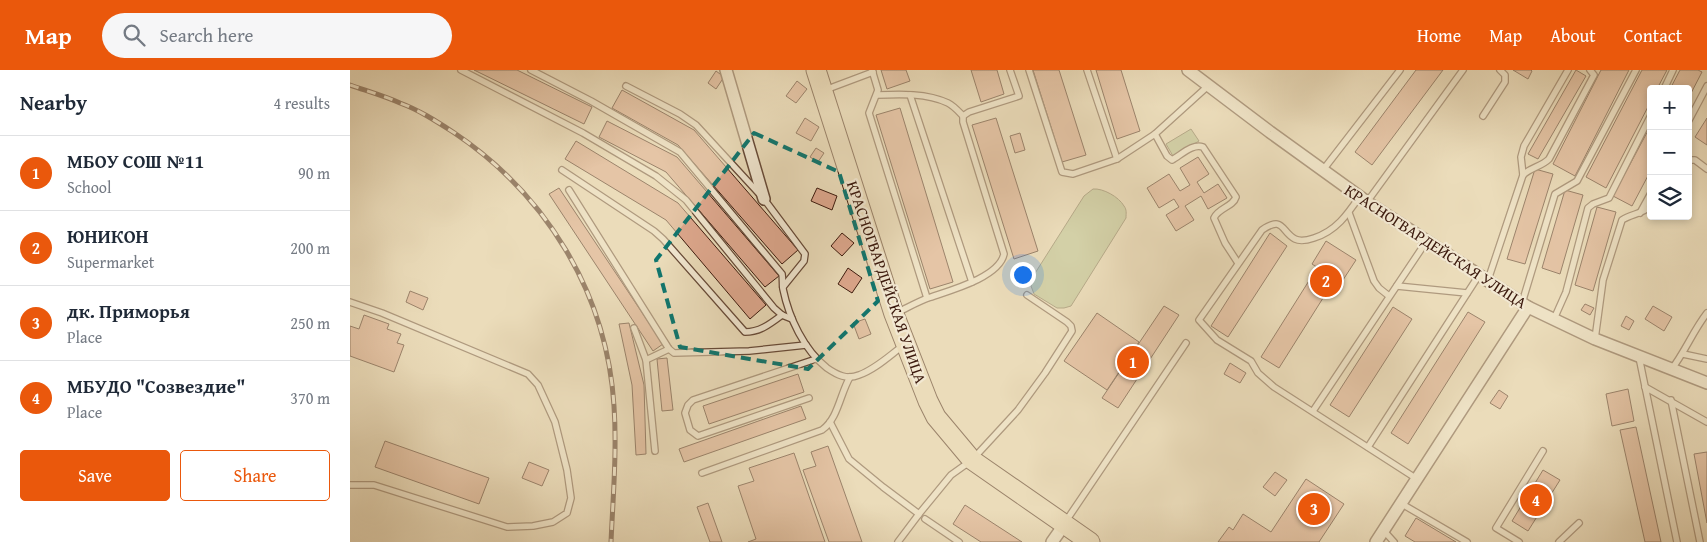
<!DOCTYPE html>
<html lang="en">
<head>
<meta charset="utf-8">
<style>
	body { margin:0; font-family:"Gentium Book Plus",serif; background:#f6f6f7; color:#1f2937 }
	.controls { position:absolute; right:15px; top:15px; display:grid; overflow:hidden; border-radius:5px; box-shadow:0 2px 8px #0003 }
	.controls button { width:45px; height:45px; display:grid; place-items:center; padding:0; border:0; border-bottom:1px solid #e0e1e3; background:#fff; color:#1f2937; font:25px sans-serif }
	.you { position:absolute; left:672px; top:204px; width:18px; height:18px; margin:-12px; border:4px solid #fff; border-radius:50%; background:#1a73e8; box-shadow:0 0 0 8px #1a73e833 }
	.badge { display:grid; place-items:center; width:32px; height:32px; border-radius:50%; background:#ea580c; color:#fff; font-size:16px; font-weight:700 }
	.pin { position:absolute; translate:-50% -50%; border:2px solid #fff; box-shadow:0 1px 5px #0006 }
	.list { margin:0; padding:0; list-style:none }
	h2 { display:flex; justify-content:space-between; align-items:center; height:65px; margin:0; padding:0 20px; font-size:21px }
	h2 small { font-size:16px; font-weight:400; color:#747a83 }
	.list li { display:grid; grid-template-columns:32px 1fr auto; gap:15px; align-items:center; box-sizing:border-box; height:75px; padding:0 20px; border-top:1px solid #e0e1e3 }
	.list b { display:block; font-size:19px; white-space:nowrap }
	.list p { margin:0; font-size:16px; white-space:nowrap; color:#747a83 }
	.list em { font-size:16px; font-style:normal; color:#747a83 }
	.actions { display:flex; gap:10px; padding:15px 20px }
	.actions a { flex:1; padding:11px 0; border:1px solid #ea580c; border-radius:5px; text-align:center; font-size:18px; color:#ea580c }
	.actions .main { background:#ea580c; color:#fff }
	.icon { flex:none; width:28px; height:28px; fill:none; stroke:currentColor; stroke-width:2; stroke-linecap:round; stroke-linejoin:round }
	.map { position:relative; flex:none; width:1357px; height:472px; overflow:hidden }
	header { display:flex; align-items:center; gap:30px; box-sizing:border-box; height:70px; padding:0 25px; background:#ea580c; color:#fff }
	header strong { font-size:24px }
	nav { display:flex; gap:28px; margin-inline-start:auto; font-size:18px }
	.search { width:350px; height:45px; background:#f6f6f7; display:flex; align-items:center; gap:12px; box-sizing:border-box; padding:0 18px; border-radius:28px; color:#747a83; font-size:19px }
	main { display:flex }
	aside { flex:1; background:#fff }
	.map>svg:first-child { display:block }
	.green { fill:#b5c191; stroke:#786d4f }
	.building { fill:#dea88e; stroke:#3b190d }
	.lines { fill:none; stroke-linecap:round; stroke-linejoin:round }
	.lane-casing { stroke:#674a38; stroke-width:8 }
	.street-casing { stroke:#674a38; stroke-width:14 }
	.primary-casing { stroke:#3b190d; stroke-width:21 }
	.lane { stroke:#f2e8d2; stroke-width:5.5 }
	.street { stroke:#f2e8d2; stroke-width:11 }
	.primary { stroke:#ebdcba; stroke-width:19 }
	.rail-casing { stroke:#3b190d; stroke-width:5 }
	.rail { stroke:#f2e8d2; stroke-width:3; stroke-dasharray:9; stroke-linecap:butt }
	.marked { fill:none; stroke:#0f766e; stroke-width:4; stroke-dasharray:10 6; stroke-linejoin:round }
	.labels { text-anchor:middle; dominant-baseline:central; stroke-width:4.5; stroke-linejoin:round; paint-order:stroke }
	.street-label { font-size:16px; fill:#3b190d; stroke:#f2e8d2 }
</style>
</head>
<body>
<header>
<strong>Map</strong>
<div class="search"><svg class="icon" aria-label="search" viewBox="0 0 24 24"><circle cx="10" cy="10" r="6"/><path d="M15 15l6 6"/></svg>Search here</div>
<nav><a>Home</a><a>Map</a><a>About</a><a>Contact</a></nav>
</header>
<main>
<aside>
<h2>Nearby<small>4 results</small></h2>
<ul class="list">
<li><span class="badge">1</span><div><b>МБОУ СОШ №11</b><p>School</p></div><em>90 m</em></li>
<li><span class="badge">2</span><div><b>ЮНИКОН</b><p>Supermarket</p></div><em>200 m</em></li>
<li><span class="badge">3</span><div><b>дк. Приморья</b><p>Place</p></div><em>250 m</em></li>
<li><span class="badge">4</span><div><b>МБУДО &quot;Созвездие&quot;</b><p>Place</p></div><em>370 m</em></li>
</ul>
<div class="actions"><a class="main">Save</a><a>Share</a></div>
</aside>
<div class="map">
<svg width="1357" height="472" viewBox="0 0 1357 472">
	<rect width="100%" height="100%" fill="#ebdcba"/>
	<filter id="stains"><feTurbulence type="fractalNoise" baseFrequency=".004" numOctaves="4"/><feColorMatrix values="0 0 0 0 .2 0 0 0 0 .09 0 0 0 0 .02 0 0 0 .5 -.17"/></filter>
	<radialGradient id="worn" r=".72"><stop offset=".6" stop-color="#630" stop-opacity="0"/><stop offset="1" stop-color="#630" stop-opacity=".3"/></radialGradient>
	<g class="green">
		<path d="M841 59 849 71 823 86 816 74Z"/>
		<path d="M743 119C753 118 769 127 774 136 777 140 776 143 776 148L721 236 714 238H707L684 224 681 216 682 208 734 126Z"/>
	</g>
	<g class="building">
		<path d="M124 0H167L242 37 234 54Z"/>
		<path d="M531 0H556L560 11 537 19Z"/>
		<path d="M621 0H647L654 24 631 32Z"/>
		<path d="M683 0H709L736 85 712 92Z"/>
		<path d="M746 0H771L790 61 767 69Z"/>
		<path d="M1066 0H1093L1022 95 1005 82Z"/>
		<path d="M1163 0H1181L1182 1 1178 9Z"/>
		<path d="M1226 0 1236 6 1188 89 1178 84Z"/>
		<path d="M1251 0H1279L1225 106 1203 94Z"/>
		<path d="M1292 0H1317L1307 19H1301V31L1256 118 1236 107Z"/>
		<path d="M1330 0H1348L1352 2 1338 29V19H1320Z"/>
		<path d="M366 1 374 7 366 19 358 13Z"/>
		<path d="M447 11 457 19 446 33 436 26Z"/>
		<path d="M272 20 344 60 448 180 432 194 328 75 262 38Z"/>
		<path d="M550 38 603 212 580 219 526 45Z"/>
		<path d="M455 48 469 57 461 71 446 63Z"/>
		<path d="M646 48 688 181 664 189 622 55Z"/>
		<path d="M1357 48V75L1345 67Z"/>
		<path d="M257 51 327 87 429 206 415 217 316 102 249 67Z"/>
		<path d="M1301 55V100L1282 136 1263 126Z"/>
		<path d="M670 63 675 80 665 83 660 66Z"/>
		<path d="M226 71 328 133 416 235 400 249 316 150 215 89Z"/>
		<path d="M466 78 474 83 468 92 460 87Z"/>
		<path d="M848 87 859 104 847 112 854 123 868 114 877 128 858 139 851 126 835 136 844 150 826 161 816 145 829 137 824 129 809 138 797 118 819 104 830 121 840 115 830 98Z"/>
		<path d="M1185 99 1203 104 1175 194 1157 189Z"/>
		<path d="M209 118 313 274 303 281 199 124Z"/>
		<path d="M467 118 487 126 482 140 461 131Z"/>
		<path d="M1215 120 1233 125 1210 204 1192 198Z"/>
		<path d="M1247 137 1266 142 1243 221 1225 215Z"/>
		<path d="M492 163 504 173 492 186 481 176Z"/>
		<path d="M920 163 937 176 878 267 861 256Z"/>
		<path d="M976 171 1006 190 991 213 962 194Z"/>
		<path d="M498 198 512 208 502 223 488 214Z"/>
		<path d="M967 198 985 209 929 298 911 287Z"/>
		<path d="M60 221 78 228 73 240 56 232Z"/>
		<path d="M1235 234 1244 238 1240 245 1231 240Z"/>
		<path d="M814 236 829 245 768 338 752 328Z"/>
		<path d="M1303 236 1322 247 1314 261 1295 249Z"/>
		<path d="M1043 237 1062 249 999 347 980 335Z"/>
		<path d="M1118 242 1135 252 1058 374 1041 363Z"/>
		<path d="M747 243 789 272 757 320 714 291Z"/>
		<path d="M14 245 39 254 37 259 51 264 47 273 54 275 44 302 0 286V256L9 259Z"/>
		<path d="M1276 246 1284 251 1279 260 1271 256Z"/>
		<path d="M515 249 521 264 509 269 503 253Z"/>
		<path d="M279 253 294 315 296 384 286 385 282 315 269 254Z"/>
		<path d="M317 288 323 340 312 341 307 289Z"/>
		<path d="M880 293 896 303 890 313 874 304Z"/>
		<path d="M448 304 454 322 359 354 353 336Z"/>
		<path d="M1278 319 1284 351 1262 356 1256 324Z"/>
		<path d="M1149 320 1158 326 1150 339 1140 333Z"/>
		<path d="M451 336 456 349 334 392 329 379Z"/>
		<path d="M1286 357 1311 472H1295L1270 360Z"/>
		<path d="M35 371 139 408 129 434 25 397Z"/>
		<path d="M478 376 512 472H479L453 400 466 396 461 382Z"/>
		<path d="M1357 382V453L1344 384Z"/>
		<path d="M444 383 475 472H398L406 469 388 416 404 411 399 398Z"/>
		<path d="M179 392 199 400 192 416 172 408Z"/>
		<path d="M1193 400 1210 410 1178 461 1162 451Z"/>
		<path d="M925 402 937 410 925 426 913 417Z"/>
		<path d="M956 409 994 434 969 472H868L879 457 883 460 893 444 921 462Z"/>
		<path d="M358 433 372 472H360L347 437Z"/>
		<path d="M615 435 672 472H631L603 454Z"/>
		<path d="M1066 448 1106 472H1065L1055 466Z"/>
	</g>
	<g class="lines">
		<g class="lane-casing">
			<g id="lane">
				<path d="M111 0 233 63 306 106 336 130 424 238 432 245 442 249"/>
				<path d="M181 0 241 31 330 82 432 204C433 209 432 214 433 219 439 248 454 280 477 298 487 305 497 310 509 305 526 299 540 285 554 275"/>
				<path d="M522 0 528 20 519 43 577 228"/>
				<path d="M679 0 712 102 723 104 767 89 805 64 858 16"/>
				<path d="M737 0 767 89"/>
				<path d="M276 16 330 44 346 55 414 129 455 184 454 191 433 217"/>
				<path d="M1314 19 1323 0"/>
				<path d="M475 20 523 2"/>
				<path d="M527 25C550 24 577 23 598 33 604 36 609 42 613 46"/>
				<path d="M560 25 622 212"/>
				<path d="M1133 46 1155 12V5L1150 0"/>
				<path d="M1338 52 1357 16"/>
				<path d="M805 64 817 86 822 90C831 85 843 73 853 77L886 127C883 137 868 138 864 148L875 173 888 193"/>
				<path d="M1338 90H1345L1357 99"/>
				<path d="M212 100 304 161 313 169 395 262C410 262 420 254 432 245"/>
				<path d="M973 100 1050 0"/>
				<path d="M1173 105 1171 87 1174 76 1218 0"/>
				<path d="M219 120 319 279 324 283 399 281 456 275"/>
				<path d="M1010 126C997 145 986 161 964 168 958 170 951 172 945 169 931 162 934 145 912 160L849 250 867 270 901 291 908 303 924 317 1067 409"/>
				<path d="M1017 132 1113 0"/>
				<path d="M999 143 1024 211 1029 218 1039 226"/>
				<path d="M1290 143 1301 123"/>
				<path d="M1138 210 1173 105C1181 97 1191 97 1199 89L1244 5 1240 0"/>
				<path d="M1047 216 1117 223"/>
				<path d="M0 232 32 243 178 304 188 315 205 352 217 400 221 428 217 443 203 452 183 456 157 457 24 415H0"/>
				<path d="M1172 233 1205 124 1227 111 1286 0"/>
				<path d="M546 243C557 238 567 232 578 228 598 221 649 208 654 184L613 52V46L619 42 669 26 660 0"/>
				<path d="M1204 249 1216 222 1238 138 1243 134 1259 128 1301 45"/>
				<path d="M284 258 296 290 305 381"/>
				<path d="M1245 269 1253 210 1272 150C1281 144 1292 144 1301 136"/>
				<path d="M1333 284 1357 289"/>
				<path d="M1289 287 1327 472"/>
				<path d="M296 290 319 279"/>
				<path d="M1321 300C1335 282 1343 261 1357 243"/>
				<path d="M1295 317 1357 352"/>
				<path d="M459 328 348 366 340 360 335 343 338 335 343 330 466 289"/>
				<path d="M1321 330 1350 472"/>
				<path d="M963 341 1076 172"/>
				<path d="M480 352 499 389 533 417 569 444"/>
				<path d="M1018 377 1129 205"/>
				<path d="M352 403 472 360C488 349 490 324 500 307"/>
				<path d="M1052 434 1117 472"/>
				<path d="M575 449 609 472"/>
				<path d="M716 451 836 273"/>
				<path d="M1034 461 1044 472"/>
				<path d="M548 472 569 444 601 405 622 390 668 340 695 303 722 261 721 256 717 252 677 225"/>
				<path d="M1169 472 1146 458 1193 381"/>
				<path d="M1209 472 1229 453"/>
			</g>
		</g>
		<g class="street-casing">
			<g id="street">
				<path d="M376 0 414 129"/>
				<path d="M838 0 920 62 1017 132 1178 237 1245 269 1357 313"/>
				<path d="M702 472 714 455"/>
				<path d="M1026 472 1178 237"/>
			</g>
		</g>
		<g class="primary-casing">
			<path id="primary" d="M466 0 544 244 578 331 586 347 622 390 740 472"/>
		</g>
		<use href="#lane" class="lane"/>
		<use href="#street" class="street"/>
		<use href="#primary" class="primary"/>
		<g class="rail-casing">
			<path id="rail" d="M0 15C17 21 34 26 50 33 69 40 86 51 103 62 196 124 257 223 264 336 267 381 263 427 261 472"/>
		</g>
		<use href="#rail" class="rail"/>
	</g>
	<path d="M0 0H1357V472H0ZM404 63 489 102 528 231 458 299 330 277 306 190Z" fill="#ebdcba" fill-opacity=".55" fill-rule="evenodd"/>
	<path class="marked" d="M404 63 489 102 528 231 458 299 330 277 306 190Z"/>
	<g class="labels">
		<g class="street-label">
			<text transform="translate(1086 176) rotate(33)">КРАСНОГВАРДЕЙСКАЯ УЛИЦА</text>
			<text transform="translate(537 212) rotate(71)">КРАСНОГВАРДЕЙСКАЯ УЛИЦА</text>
		</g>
	</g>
	<rect width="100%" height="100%" filter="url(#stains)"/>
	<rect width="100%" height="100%" fill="url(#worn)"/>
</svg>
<div class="controls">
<button>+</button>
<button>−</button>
<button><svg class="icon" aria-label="layers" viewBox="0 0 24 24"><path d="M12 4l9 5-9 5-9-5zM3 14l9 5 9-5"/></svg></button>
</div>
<div class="you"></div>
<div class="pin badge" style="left:783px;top:292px">1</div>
<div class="pin badge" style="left:976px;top:211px">2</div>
<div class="pin badge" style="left:964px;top:439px">3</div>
<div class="pin badge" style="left:1186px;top:430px">4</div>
</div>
</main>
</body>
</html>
